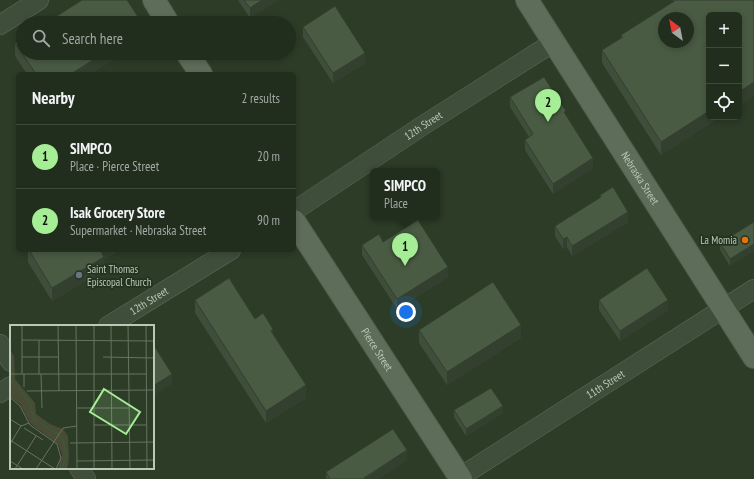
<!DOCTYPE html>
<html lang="en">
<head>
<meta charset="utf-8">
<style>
	body { margin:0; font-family:"PT Sans Narrow",sans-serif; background:#293526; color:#f1f3f6 }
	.controls { position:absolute; right:12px; top:12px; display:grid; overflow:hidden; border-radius:6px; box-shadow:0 2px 6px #0003 }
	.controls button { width:36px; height:36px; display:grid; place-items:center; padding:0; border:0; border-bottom:1px solid #3e493b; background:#212d1d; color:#f1f3f6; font:20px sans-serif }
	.compass { position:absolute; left:658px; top:12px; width:36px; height:36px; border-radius:50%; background:#212d1d; box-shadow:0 2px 6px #0003; rotate:328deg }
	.you { position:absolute; left:406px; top:312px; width:14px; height:14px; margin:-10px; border:3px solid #fff; border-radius:50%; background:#1a73e8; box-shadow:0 0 0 6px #1a73e833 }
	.badge { display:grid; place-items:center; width:26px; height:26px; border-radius:50%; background:#a6ee95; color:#111; font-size:13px; font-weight:700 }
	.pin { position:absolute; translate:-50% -33px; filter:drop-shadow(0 1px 2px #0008) }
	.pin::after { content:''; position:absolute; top:21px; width:14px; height:12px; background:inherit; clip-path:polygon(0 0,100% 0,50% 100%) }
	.popup { position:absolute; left:370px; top:168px; width:70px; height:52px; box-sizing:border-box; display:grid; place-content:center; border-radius:6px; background:#212d1d; filter:drop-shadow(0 1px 3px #0005); font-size:13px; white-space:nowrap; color:#a2a8a4 }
	.popup b { font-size:15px; color:#f1f3f6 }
	.popup::after { content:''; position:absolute; left:50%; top:100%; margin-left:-8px; border:8px solid transparent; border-top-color:#212d1d }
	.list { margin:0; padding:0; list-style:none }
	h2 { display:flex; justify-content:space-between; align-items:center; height:52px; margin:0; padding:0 16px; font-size:17px }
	h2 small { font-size:13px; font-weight:400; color:#a2a8a4 }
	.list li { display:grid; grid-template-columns:26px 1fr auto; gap:12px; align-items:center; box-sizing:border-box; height:64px; padding:0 16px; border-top:1px solid #3e493b }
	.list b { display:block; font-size:15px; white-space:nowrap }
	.list p { margin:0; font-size:13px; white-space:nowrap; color:#a2a8a4 }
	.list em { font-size:13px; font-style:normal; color:#a2a8a4 }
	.icon { flex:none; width:22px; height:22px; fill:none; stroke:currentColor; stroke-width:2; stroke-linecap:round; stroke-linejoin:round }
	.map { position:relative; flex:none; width:754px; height:479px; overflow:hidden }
	.search { position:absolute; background:#212d1d; box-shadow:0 2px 6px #0003; left:16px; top:16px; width:280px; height:44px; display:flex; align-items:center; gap:10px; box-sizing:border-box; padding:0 14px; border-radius:22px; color:#a2a8a4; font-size:15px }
	.panel { position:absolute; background:#212d1d; box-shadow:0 2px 6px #0003; left:16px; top:72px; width:280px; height:180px; border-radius:6px }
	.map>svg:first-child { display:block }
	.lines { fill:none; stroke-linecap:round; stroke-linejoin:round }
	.minor-casing { stroke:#5f6d5c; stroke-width:20 }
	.major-casing { stroke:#4b5947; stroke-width:24 }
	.minor { stroke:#3f4d3b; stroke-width:19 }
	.major { stroke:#5d6d59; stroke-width:22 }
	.wall { fill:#3f4e3a }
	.shaded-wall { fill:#33402f }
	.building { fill:#495b43; stroke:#33402f; fill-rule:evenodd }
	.food-dot { fill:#e8710a; stroke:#243220; stroke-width:1.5 }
	.worship-dot { fill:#6b7280; stroke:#243220; stroke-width:1.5 }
	.labels { text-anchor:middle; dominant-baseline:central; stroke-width:3.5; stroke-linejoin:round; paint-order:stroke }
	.street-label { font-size:11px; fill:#bac8b7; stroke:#243220 }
	.poi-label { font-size:11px; fill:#bac8b7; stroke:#243220; text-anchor:end }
	.inset-river { fill:none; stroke:#3b5734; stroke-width:2 }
	.inset-road { fill:none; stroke:#657461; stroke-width:1 }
	.view { fill:#a6ee95; fill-opacity:0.15; stroke:#a6ee95; stroke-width:2 }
	.inset-edge { fill:none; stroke:#bac8b7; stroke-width:2 }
</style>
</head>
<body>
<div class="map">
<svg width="754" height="479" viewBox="0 0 754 479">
	<rect width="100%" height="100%" fill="#2c3c27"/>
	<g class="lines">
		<g class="minor-casing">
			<g id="minor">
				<path d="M0 25 39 0"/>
				<path id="s1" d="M294 211 422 126 554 42"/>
				<path id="s2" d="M108 326 231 250"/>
				<path d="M0 344 11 362"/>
				<path d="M0 393 11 386"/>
				<path d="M79 468 86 479"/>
				<path id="s3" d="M457 479 754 289"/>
			</g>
		</g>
		<g class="major-casing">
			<g id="major">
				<path d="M154 0 168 23"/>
				<path id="s4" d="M527 0 754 357"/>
				<path d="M187 53 201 74"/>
				<path id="s5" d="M294 221 461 479"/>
			</g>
		</g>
		<use href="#minor" class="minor"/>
		<use href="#major" class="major"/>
	</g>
	<g class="wall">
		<path d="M238 0H278L250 18Z"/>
		<path d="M673 0H754V95L739 105 709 117H720L661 155 602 63V50L621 38V35L673 2Z"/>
		<path d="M303 27 365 63 333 83 303 37Z"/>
		<path d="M15 43 123 53 91 74H27L15 56Z"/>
		<path d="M510 97 566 115 593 168 553 194 525 150V140L529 137 510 107Z"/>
		<path d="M600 195 628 222 572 256 567 247 563 249 555 236V226L600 198Z"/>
		<path d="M754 222 730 266 720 250V243Z"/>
		<path d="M383 242 448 277 397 309 362 255V245Z"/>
		<path d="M28 250H115V253L104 259V270L52 301 28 262Z"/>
		<path d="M195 300 255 319 273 335 306 398 266 423 195 313Z"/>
		<path d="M599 300 668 310 620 341 599 310Z"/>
		<path d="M419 330 521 338 447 385 419 343Z"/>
		<path d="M454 410 503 413 466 436 454 417Z"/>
		<path d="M407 460 378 479H326V472Z"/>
	</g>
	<g class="shaded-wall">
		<path d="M262 0H278L250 18V8Z"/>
		<path d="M104 53H123L91 74H71Z"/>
		<path d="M365 53V63L333 83V73Z"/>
		<path d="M754 82V95L739 105V92Z"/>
		<path d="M709 111V117H720L661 155V142Z"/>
		<path d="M593 158V168L553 194V184Z"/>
		<path d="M628 212V222L572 256V246Z"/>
		<path d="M567 237V247L563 249V239Z"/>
		<path d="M754 244V251L730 266V259Z"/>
		<path d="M99 250H115V253L104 259V270L52 301V288Z"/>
		<path d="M448 267V277L397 309V299Z"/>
		<path d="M668 300V310L620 341V331Z"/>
		<path d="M521 325V338L447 385V372Z"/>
		<path d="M273 329V342L271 331Z"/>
		<path d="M172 374V384L153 396V386Z"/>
		<path d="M306 385V398L266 423V411Z"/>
		<path d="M503 406V413L466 436V429Z"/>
		<path d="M407 450V460L378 479H364Z"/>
	</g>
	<g class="building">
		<path d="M82 0H127L142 23H46Z"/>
		<path d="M244 0H262L250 8Z"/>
		<path d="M676 0H754V82L739 92V15H709V111L661 142 602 50 623 37 621 35ZM664 18H688V42H664Z"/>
		<path d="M335 6 365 53 333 73 303 27Z"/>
		<path d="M23 38V53H104L71 74H36L15 43Z"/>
		<path d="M544 77 566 111 564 112 593 158 553 184 525 140 533 134 510 97Z"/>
		<path d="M613 187 628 212 572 246 567 237 563 239 555 226 601 197 600 195Z"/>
		<path d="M418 220 448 267 397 299 362 245 379 234 383 242Z"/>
		<path d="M754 222V244L730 259 720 243Z"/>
		<path d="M29 250H100L104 257 52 288Z"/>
		<path d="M647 268 668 300 620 331 599 300Z"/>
		<path d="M229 278 255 319 263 313 273 329 271 331 306 385 266 411 195 300Z"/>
		<path d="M493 282 521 325 447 372 419 330Z"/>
		<path d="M153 344 172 374 153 386Z"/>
		<path d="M491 388 503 406 466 429 454 410Z"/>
		<path d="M393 429 407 450 364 478 365 479H330L326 472Z"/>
	</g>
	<circle class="food-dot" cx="745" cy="240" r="4"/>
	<circle class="worship-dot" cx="79" cy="275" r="4"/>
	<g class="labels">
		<g class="street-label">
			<text stroke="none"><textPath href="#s1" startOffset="155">12th Street</textPath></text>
			<text stroke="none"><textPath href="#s4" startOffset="211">Nebraska Street</textPath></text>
			<text stroke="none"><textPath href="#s2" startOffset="48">12th Street</textPath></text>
			<text stroke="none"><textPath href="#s5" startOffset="153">Pierce Street</textPath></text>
			<text stroke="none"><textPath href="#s3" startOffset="176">11th Street</textPath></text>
		</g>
		<g class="poi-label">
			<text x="737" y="240">La Momia</text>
			<text x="87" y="269" text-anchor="start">Saint Thomas<tspan x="87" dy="13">Episcopal Church</tspan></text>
		</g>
	</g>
	<g transform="translate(10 325)">
		<rect width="144" height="144" fill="#2c3c27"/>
		<path d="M0 24 4 31 5 54 25 78 26 89 40 99 53 104 58 111 59 134 57 144H48L52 129 48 119 21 99 10 79 0 71Z" fill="#4a4b37"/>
		<path class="inset-river" d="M0 54 19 76 24 94 53 113 56 131 52 144"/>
		<path class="inset-road" d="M48 0 49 66M66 0 67 144M84 0V144M101 0 102 144M118 0 120 144M136 0 137 144M12 15 144 16M29 15V49M12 32H48M93 32 144 33M0 49H136M12 49V0M31 49 32 83M14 62V49M17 66 144 65M0 72 10 81 20 100 47 119 51 133 46 144M67 83H119M0 94 11 101 19 98M84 100H137M14 103 33 115M0 115 45 144M60 118 144 117M0 119 11 101M0 136 13 144M67 136 144 135M5 144 26 111M26 144 53 103 67 101"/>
		<path class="view" d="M94 64 130 87 116 109 80 87Z"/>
		<rect width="144" height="144" class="inset-edge"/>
	</g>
</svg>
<div class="controls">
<button>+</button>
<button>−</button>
<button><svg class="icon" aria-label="locate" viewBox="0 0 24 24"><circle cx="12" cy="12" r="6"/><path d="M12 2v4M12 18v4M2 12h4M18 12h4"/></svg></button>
</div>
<svg class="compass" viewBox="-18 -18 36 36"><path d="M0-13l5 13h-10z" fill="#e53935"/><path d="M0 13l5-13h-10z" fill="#a2a8a4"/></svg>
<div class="you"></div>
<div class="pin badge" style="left:405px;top:266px">1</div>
<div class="popup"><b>SIMPCO</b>Place</div>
<div class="pin badge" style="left:548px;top:122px">2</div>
<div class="search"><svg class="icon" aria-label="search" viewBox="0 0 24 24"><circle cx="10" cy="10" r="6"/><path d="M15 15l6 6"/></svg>Search here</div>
<section class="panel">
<h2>Nearby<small>2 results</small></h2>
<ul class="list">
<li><span class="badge">1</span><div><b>SIMPCO</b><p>Place · Pierce Street</p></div><em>20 m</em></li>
<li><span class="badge">2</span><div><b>Isak Grocery Store</b><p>Supermarket · Nebraska Street</p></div><em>90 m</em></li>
</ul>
</section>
</div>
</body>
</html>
